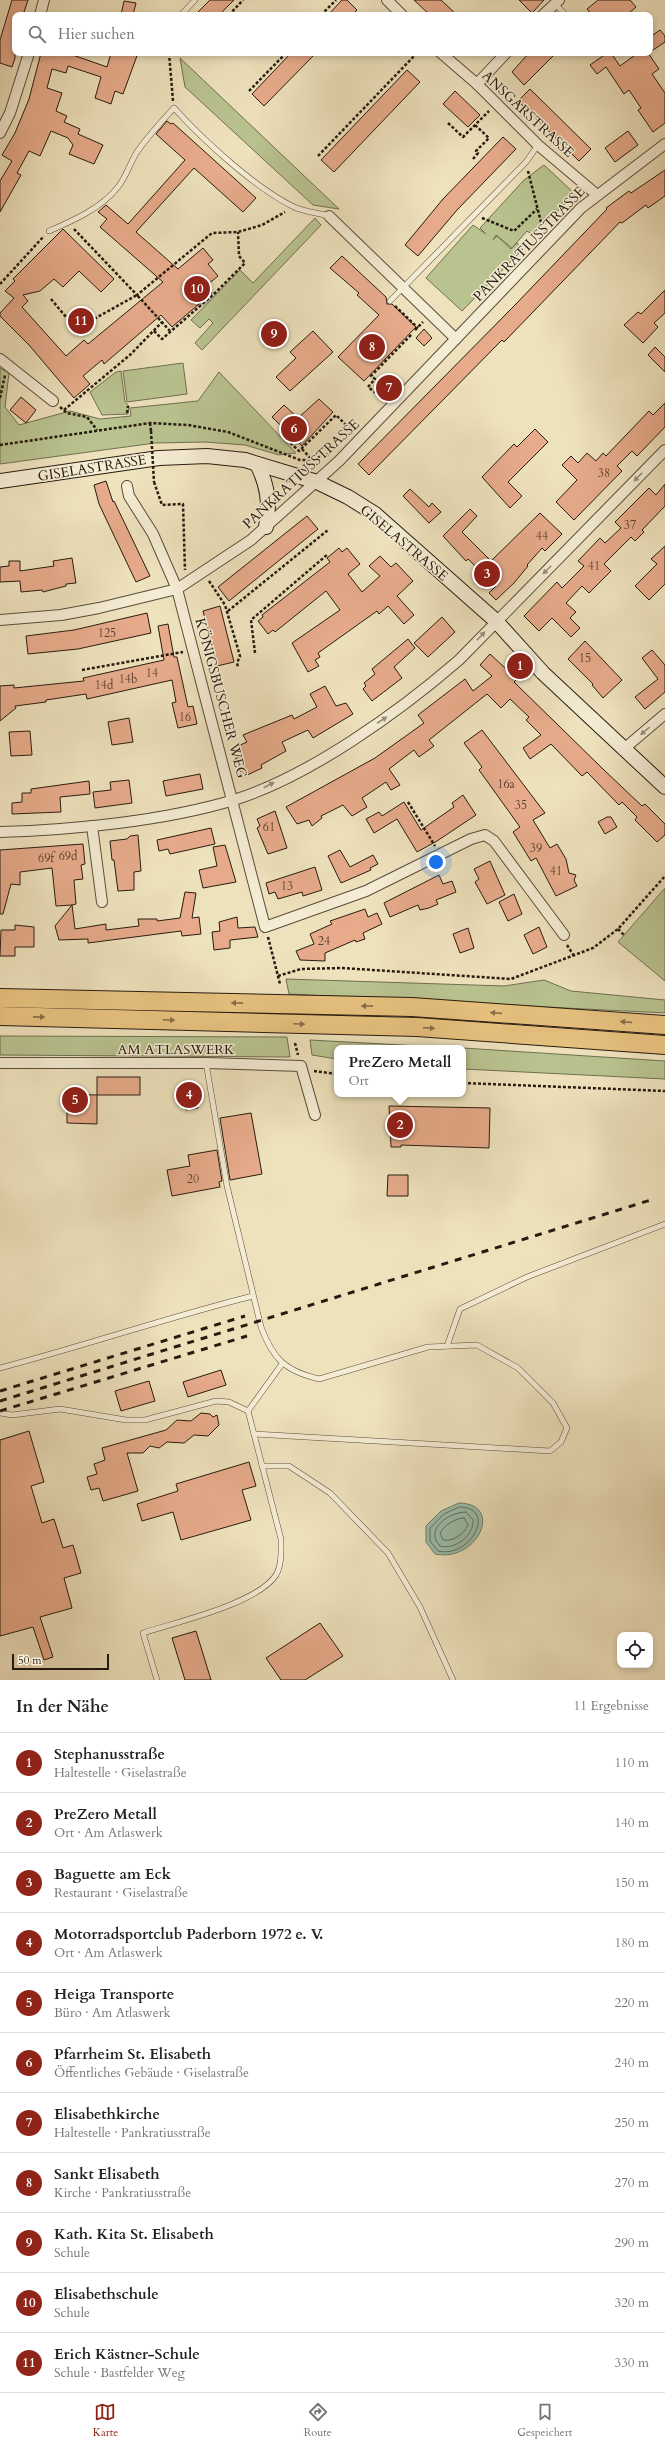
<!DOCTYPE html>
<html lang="de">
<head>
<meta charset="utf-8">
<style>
	body { margin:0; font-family:Cardo,serif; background:#f2f2f2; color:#222 }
	.controls { position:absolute; right:12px; bottom:12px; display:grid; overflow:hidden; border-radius:8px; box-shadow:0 2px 6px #0003 }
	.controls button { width:36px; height:36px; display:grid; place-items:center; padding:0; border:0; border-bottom:1px solid #e0e0e0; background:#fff; color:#222; font:20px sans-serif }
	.scale { position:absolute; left:12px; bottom:10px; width:97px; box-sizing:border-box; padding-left:4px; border:2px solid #271b0f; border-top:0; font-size:11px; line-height:14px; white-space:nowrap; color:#271b0f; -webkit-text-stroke:3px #f4ecd4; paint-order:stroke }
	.you { position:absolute; left:436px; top:862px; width:14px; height:14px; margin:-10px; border:3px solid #fff; border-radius:50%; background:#1a73e8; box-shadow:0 0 0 6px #1a73e833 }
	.badge { display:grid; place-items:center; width:26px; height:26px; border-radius:50%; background:#8f2418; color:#fff; font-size:13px; font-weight:700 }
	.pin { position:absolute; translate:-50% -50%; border:2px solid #fff; box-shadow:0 1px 4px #0006 }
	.popup { position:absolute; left:334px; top:1045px; width:132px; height:52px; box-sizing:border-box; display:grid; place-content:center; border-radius:8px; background:#fff; filter:drop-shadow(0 1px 3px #0005); font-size:13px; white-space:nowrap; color:#767676 }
	.popup b { font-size:15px; color:#222 }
	.popup::after { content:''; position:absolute; left:50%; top:100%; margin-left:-8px; border:8px solid transparent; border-top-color:#fff }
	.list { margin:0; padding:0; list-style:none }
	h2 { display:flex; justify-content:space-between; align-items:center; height:52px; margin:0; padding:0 16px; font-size:17px }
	h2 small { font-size:13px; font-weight:400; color:#767676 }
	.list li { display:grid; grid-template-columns:26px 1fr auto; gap:12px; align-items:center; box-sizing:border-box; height:60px; padding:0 16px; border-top:1px solid #e0e0e0 }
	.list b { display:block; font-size:15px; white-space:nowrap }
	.list p { margin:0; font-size:13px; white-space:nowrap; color:#767676 }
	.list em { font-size:13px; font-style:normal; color:#767676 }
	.icon { flex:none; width:22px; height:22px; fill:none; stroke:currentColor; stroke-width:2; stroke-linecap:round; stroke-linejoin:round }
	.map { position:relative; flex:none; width:665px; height:1680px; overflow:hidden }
	.search { position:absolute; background:#fff; box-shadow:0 2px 6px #0003; left:12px; right:12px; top:12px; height:44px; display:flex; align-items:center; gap:10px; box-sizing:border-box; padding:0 14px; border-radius:8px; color:#767676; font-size:15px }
	.sheet { height:712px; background:#fff }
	nav { display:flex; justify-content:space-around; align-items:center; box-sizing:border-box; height:56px; border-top:1px solid #e0e0e0; background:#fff; font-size:11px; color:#767676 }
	nav a { display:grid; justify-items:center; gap:2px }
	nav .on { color:#8f2418 }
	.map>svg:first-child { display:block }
	.green { fill:#b9c390; stroke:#706f50 }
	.water { fill:#9abfac; stroke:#6c7d6d }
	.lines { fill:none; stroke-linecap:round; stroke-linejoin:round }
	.shore { stroke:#606d5e; stroke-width:1 }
	.building { fill:#e7ab8b; stroke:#271b0f }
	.lane-casing { stroke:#594d3a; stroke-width:6 }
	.street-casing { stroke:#594d3a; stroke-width:12 }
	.secondary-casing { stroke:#271b0f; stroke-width:16 }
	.highway-casing { stroke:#271b0f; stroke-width:20 }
	.path { stroke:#271b0f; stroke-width:2.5; stroke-dasharray:3 2; stroke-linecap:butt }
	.lane { stroke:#f4ecd4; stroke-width:5 }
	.street { stroke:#f4ecd4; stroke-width:10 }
	.secondary { stroke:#f4ecd4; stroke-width:14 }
	.highway { stroke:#e7c17e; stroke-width:18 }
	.rail { stroke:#271b0f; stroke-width:3; stroke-dasharray:7 7; stroke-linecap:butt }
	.path-bridge { stroke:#271b0f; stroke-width:2.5; stroke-dasharray:3 2; stroke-linecap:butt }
	.oneway { fill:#988e7b }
	.oneway2 { fill:#876e46 }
	.labels { text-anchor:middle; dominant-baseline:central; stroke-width:3; stroke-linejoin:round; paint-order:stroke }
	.number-label { font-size:12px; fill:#573f2e }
	.street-label { font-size:14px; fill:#271b0f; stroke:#f4ecd4 }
</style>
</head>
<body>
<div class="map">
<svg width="665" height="1680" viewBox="0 0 665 1680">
	<rect width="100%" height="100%" fill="#eee2bd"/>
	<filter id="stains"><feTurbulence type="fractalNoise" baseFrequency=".005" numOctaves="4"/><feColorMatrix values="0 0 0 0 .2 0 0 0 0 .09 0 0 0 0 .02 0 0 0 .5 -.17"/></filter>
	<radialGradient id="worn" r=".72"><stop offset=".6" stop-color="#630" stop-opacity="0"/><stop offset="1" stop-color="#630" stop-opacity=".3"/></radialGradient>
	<g class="green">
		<path d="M180 58 339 209 313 205 185 87Z"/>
		<path d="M544 165 575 194 533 235 527 231 512 248 496 235 493 240 497 236 511 249 517 243 523 249 462 311 426 278 473 225 486 234 480 228 524 180Z"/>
		<path d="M315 218 321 225 202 350 195 343 213 323 209 319 200 328 191 320 240 270 253 283Z"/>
		<path d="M183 363 187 394 127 402 123 371Z"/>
		<path d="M0 368 9 373 5 407 19 425 70 411 100 419 131 416 130 408 198 401 219 372 296 453 279 455 245 445 205 442 155 443 0 464Z"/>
		<path d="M121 371 125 402 129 406 128 414 102 415 90 392 116 372Z"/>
		<path d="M665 888V981L618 942Z"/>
		<path d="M286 979 504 986 544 980 571 991 665 1000V1013L289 994Z"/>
		<path d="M0 1036 287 1037 290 1057 0 1055Z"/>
		<path d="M310 1040 457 1048H337V1059L312 1055Z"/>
		<path d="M463 1048 665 1061V1079L463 1069Z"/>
	</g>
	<path class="water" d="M459 1503C505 1504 477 1563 435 1554L426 1542V1526L441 1511Z"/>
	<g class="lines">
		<g class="shore">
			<path d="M460 1507C498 1508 470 1559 438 1551L430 1541V1528L444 1514Z"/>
			<path d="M466 1512 473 1520C474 1536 455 1550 440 1546 424 1529 449 1512 466 1512Z"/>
			<path d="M464 1518 468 1525C464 1534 453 1542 443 1540L440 1533C444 1525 456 1518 464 1518Z"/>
		</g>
	</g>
	<g class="building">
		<path d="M12 0H28L23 15H15V58L12 67 0 63V40Z"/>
		<path d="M210 0H234L219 15H195Z"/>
		<path d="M342 0H347L357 10 352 15H328Z"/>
		<path d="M414 0H441L457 15H430Z"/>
		<path d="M519 0H544L532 13Z"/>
		<path d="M598 0H630L636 7 627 15H592L587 9Z"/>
		<path d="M124 1 136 3 133 15H121Z"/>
		<path d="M660 30 665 36V42L650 52V37Z"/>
		<path d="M41 53H67L107 67 111 53H138L123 94 115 91 111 104 95 98 101 77 68 66 66 73 52 69 47 88 62 93 56 111 67 116 64 122 80 129 78 134 103 145 94 164 69 154 73 145 68 138 51 131 40 156 29 151 17 173 21 175 0 212V181L12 161 2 155 15 133 29 99Z"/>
		<path d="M291 53H316L264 106 252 94Z"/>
		<path d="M529 53H556L524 85 512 72Z"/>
		<path d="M607 53H611L620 66 638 53H648L659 69 652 74 665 93V123L653 132 638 110 641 108 629 90 624 94 606 67 597 74 590 65Z"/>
		<path d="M407 70 420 82 334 172 321 160Z"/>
		<path d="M530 89 591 149 579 161 518 101Z"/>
		<path d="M455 91 480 115 468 127 443 104Z"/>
		<path d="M167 121 171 124 173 123 256 198 243 212 194 168 136 232 178 269 203 248 213 260 208 264 218 276 206 286 212 293 172 327 161 315 104 364 102 360 83 376 90 384 74 398 29 345 0 316V313L14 298 5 291 15 281 13 279 63 229 114 279 101 292 79 271 63 287 54 279 40 291 23 295 28 301 22 307 66 356 84 340 88 344 163 282 100 227 107 219 98 212 106 205 128 224 185 160 156 134Z"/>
		<path d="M628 131 638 145 615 162 605 148Z"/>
		<path d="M503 137 516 149 457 210 418 256 405 245 443 199Z"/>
		<path d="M665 170V196L648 208 646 205 622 223 620 222 504 342 502 340 369 475 358 464 515 305 607 209 606 208 629 191 631 193Z"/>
		<path d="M342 256 386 297 387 304H392L416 327 364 381 338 357 379 315 357 295 359 293 330 268Z"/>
		<path d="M665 290V313L654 323 658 327 643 343 624 325 638 312 641 314Z"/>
		<path d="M424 329 432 338 424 346 416 338Z"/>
		<path d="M313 331 333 352 290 391 276 377 296 358 290 352Z"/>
		<path d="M655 347 665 357V372L648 355Z"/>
		<path d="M21 397 36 410 26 423 10 410Z"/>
		<path d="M319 399 333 412 302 446 272 417 284 405 298 418Z"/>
		<path d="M665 403V427L637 456 632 451 617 466 622 471 574 520 556 502 577 480 562 465 571 456 578 463 587 453 596 461 603 453 606 456 649 411 653 415Z"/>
		<path d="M535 429 548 442 508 482 522 496 510 508 482 477 514 444 517 447Z"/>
		<path d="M106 481 113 502 114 501 150 576 136 582 99 504 94 485Z"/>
		<path d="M665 484V506L642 530 644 532 635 541 631 537 604 564 611 571 589 593 582 586 566 603 576 612 570 618 580 628 571 637 552 618 539 631 524 616 557 582 562 588 584 566 578 561 600 538 605 543 621 528 615 522 649 488 656 495Z"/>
		<path d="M410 489 429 507 432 503 441 512 429 523 403 496Z"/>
		<path d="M470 509 477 516 462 532 491 561 540 513 562 534 545 551 542 548 527 565 528 566 514 583 496 600 489 593 496 586 468 559 466 561 443 536Z"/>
		<path d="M307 516 318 529 229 601 218 587Z"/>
		<path d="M665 546V584L649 600 635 586 657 564 651 559Z"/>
		<path d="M339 548 342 552 347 548 360 564 348 574 362 592 380 576 369 566 380 556 391 567 396 563 413 581 397 596 414 615 404 624 388 606 379 614 377 611 318 653 320 657 315 660 319 666 308 672 292 643 340 610 326 591 275 632 273 630 268 634 258 621 263 617 262 615 330 562 327 558Z"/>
		<path d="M72 558 76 583 66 584V586L43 592 42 590 21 592 20 581 0 582V567L9 566V561H20V571L54 566 53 561Z"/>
		<path d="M220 606 234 662 217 666 203 611Z"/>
		<path d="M147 613 151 633 78 649 28 654 26 636 74 630Z"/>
		<path d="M442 617 455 632 428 657 414 643Z"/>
		<path d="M168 624 174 657H177L188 707 193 706 197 724 178 728 172 703 176 702 172 680 87 699 86 694 46 700V702L15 706 16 708 0 721V686L14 685V688L84 681 83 678 164 660 158 626Z"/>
		<path d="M408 639 415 648 394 667 402 678 372 701 363 689 366 686 364 683 375 674 372 669Z"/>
		<path d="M585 641 622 680 603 698 592 685 593 684 568 659Z"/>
		<path d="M652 650 665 665V692L645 709 635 697 658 679 642 658Z"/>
		<path d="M490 654 517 679 514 682 603 769 642 806 645 804 665 824V835L657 842 635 820 637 817 622 802 619 805 587 772 582 776 551 744 530 759 523 748 541 735 526 720 529 717 510 699 501 708 487 694 429 740 434 746 419 757 414 750 389 769 400 785 391 790 386 782 362 798 367 807 352 816 343 805 321 816 322 818 312 826 309 820 297 824 286 807 375 758 424 723 418 715 465 679 473 691 492 676 480 665Z"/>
		<path d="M325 686 336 706 346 703 353 714 313 738 308 730 282 742 286 751 261 765 262 768 243 777 235 759 242 755 238 746 247 742 243 735 292 715 294 719 317 707 310 694Z"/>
		<path d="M129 718 133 742 112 745 108 722Z"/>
		<path d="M482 730 545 813 533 820 550 848 557 844 566 859 569 873 576 875 574 880 577 886 556 896 536 858 531 861 513 832 520 827 479 770 482 767 464 743Z"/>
		<path d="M30 731 32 755 11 756 9 732Z"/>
		<path d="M200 774 203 789 166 796 163 781Z"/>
		<path d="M129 780 132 803 95 808 93 792 111 790 110 782Z"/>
		<path d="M89 781 90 794 60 797 61 812 12 814V803L22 802V793H31V789Z"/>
		<path d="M463 795 476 815 437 841 417 852 397 819 374 833 366 819 379 812 382 816 404 802 421 830 454 807 452 803Z"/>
		<path d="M275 811 287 848 268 854 257 828 260 826 257 819Z"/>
		<path d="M607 817H611L617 827 605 834 598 822Z"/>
		<path d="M211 828 215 844 170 854 168 849 159 851 157 840Z"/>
		<path d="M138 835 141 871 134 872V890L118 891 114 860H112L110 841 127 839 130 836Z"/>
		<path d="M83 844 85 864 81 865 83 879 74 880 76 904 72 905 75 929 106 924V930L139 926 138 919H157V921L180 918 185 892 196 893 192 918 199 917 201 934 182 936 181 931 88 943V939L59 940 55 926 72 905 56 906 52 868 20 872V885L11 884 3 914H0V850Z"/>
		<path d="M225 845 236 882 203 888 199 870 217 866 213 847Z"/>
		<path d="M340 850 350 867 373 855 378 864 370 868 371 870 341 883 328 856Z"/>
		<path d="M490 861 505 895 487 904 475 882 479 879 474 869Z"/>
		<path d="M315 867 322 890 303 896 302 892 278 899 275 892 269 894 266 883Z"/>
		<path d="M439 875 443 884 452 881 456 892 436 900 438 904 429 908 420 910 418 905 390 917 384 903Z"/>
		<path d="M514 894 522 914 508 921 499 902Z"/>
		<path d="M365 909 368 917 377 913 382 924 363 933 365 939 356 942 355 940 325 953V961L300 960 296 951 314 944 310 934 332 924 330 921Z"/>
		<path d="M237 917 238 928 255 927 258 937 230 940V948L214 950 212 932 220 931 219 922Z"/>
		<path d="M15 925 34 927V947H15V956H0L1 930H15Z"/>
		<path d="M539 927 547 947 533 954 524 935Z"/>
		<path d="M468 928 474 948 460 953 453 934Z"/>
		<rect x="97" y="1077" width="43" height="18"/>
		<path d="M193 1084 198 1108 186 1110 182 1087Z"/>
		<path d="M67 1094 97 1095V1124L67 1123Z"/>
		<path d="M389 1106 490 1108 489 1148 401 1145V1147H391Z"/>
		<path d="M251 1113 262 1174 230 1180 220 1118Z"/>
		<path d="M217 1150 222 1181 219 1182 220 1187 172 1196 167 1170 190 1166 188 1155Z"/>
		<path d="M388 1175H408V1196H387Z"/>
		<path d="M221 1370 226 1385 188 1397 183 1382Z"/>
		<path d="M149 1381 155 1401 121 1411 115 1391Z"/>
		<path d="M201 1413 210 1414 213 1417 217 1415 219 1425 208 1436 194 1435 184 1443 167 1442 159 1448 150 1446 143 1453H127L138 1491 103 1501 99 1488 91 1490 87 1477 97 1474 94 1464 105 1460 102 1448 166 1430 177 1420 191 1421Z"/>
		<path d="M29 1431 44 1482 31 1486 42 1523 54 1519 63 1548 73 1545 81 1573 64 1578 72 1608 40 1617 53 1657 44 1660 33 1627 0 1636V1440Z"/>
		<path d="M249 1462 256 1486 242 1490 251 1520 181 1540 173 1512 142 1521 137 1504 178 1491 176 1484Z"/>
		<path d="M320 1623 343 1656 305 1680H281L266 1658Z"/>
		<path d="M196 1631 211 1680H185L172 1638Z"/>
	</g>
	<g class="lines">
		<g class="lane-casing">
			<g id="lane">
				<path d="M555 4 566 15"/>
				<path d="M181 15 195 0"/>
				<path d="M49 231C72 221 102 208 118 187 126 177 130 163 137 152 148 136 161 122 174 108 203 140 255 188 294 207 305 212 318 213 329 216"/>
				<path d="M390 301 526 162 538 145"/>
				<path d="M206 1063 227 1186 261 1327C273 1359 285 1371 319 1379L428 1347 477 1345 518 1368 553 1403 567 1428 561 1442 550 1451 254 1434"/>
				<path d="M447 1346 460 1309 527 1277 665 1224"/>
				<path d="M0 1368C85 1346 168 1317 253 1296"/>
				<path d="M0 1413 12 1415 60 1409 126 1420H145L216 1401 229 1402 248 1411 282 1364"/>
				<path d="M262 1466H289L330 1493 388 1553 420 1607 453 1680"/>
				<path d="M157 1680 143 1633C176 1622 257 1604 276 1575 282 1565 281 1550 281 1539L248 1411"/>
			</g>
		</g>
		<g class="street-casing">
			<g id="street">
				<path d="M387 0 402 15"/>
				<path d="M40 15 44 0"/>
				<path d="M543 15 559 0"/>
				<path d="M441 53 477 84 538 145 596 194"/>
				<path d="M477 84 506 53"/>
				<path d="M0 133 10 113 29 53"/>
				<path d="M329 216 456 339"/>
				<path d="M0 359 53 401"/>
				<path d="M127 486 129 496 153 534 177 589 265 927 366 891 471 839 485 835 494 841 564 935"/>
				<path d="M0 620 61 615 99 608 177 589 251 540 339 461 581 208 665 144"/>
				<path d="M625 748 665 714"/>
				<path d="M92 826 102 902"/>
				<path d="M0 832C73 830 164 821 234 800 310 776 399 712 459 660L665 450"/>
				<path d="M0 1063H206L301 1066 315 1115"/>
			</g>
		</g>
		<g class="secondary-casing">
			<g id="secondary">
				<path d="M257 464C268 486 270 503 266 527"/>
				<path d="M0 481 159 458 207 456 245 460 317 482 348 497 375 514 496 621 543 673 665 787"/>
			</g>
		</g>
		<g class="highway-casing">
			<g id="highway">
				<path d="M0 998 412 1007 665 1025"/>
				<path d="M0 1016 417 1027 665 1045"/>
			</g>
		</g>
		<g class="path">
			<path d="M229 15 243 0"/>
			<path d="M321 15 336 0"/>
			<path d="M169 53 173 101"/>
			<path d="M249 91 286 53"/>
			<path d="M448 123 463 137 489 111"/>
			<path d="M318 156 417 53"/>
			<path d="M473 159 478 153 476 151 489 138 475 125"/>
			<path d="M528 171 542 226 546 230"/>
			<path d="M482 218 514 231 537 209"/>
			<path d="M74 229 137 295 212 233 238 232 262 225 285 212"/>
			<path d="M0 284 44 236"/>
			<path d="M51 299 76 329 137 295 170 331"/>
			<path d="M395 306 418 328"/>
			<path d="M415 330 423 322"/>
			<path d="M154 331 162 339 215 293 245 263 239 256 238 232"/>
			<path d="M0 398 5 375"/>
			<path d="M384 399 368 387 375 379 371 376 412 334"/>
			<path d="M60 407 67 413 87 417 97 430"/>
			<path d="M64 410 131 354 162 322"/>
			<path d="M127 413 128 406"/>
			<path d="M150 423 151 431"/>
			<path d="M283 436 299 451 336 415 349 428"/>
			<path d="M0 445 150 423 188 425 228 432 300 460H312L326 454 330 456"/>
			<path d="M302 449 312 460"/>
			<path d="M154 482 162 505 183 504 185 570"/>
			<path d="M209 581 225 605 240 656 237 663 238 667"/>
			<path d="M228 611 328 530"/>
			<path d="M255 653 251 620 328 554"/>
			<path d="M82 670 183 652"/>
			<path d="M408 802 435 846"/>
			<path d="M618 929 624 935"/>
			<path d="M268 937 280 984"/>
			<path d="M567 945 574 956"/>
			<path d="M278 976 301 969 342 968 511 979 593 948 618 929 665 876"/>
			<path d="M295 1043 298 1055"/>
			<path d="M314 1071 337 1074"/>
			<path d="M463 1083 665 1091"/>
		</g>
		<use href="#lane" class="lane"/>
		<use href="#street" class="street"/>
		<use href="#secondary" class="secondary"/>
		<use href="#highway" class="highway"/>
		<g class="rail">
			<path d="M0 1391 245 1316"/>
			<path d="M0 1401 654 1199"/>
			<path d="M0 1411 247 1336"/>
		</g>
		<path class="path-bridge" d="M151 431 154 482"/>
	</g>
	<defs><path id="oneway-solid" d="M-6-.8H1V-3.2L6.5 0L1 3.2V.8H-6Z"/></defs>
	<g class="oneway">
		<use href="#oneway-solid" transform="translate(638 477) rotate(134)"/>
		<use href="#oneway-solid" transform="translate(547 570) rotate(135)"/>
		<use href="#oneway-solid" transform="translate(481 636) rotate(-46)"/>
		<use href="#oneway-solid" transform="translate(382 720) rotate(-33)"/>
		<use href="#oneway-solid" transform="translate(645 731) rotate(140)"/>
		<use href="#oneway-solid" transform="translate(269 785) rotate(-27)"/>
	</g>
	<g class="oneway2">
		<use href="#oneway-solid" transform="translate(237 1003) rotate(-179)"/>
		<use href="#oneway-solid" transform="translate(367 1006) rotate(-179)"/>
		<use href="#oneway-solid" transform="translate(496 1013) rotate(-176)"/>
		<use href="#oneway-solid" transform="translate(39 1017) rotate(1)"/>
		<use href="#oneway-solid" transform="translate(169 1020) rotate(2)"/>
		<use href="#oneway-solid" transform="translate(626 1022) rotate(-176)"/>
		<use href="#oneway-solid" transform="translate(299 1024) rotate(2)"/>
		<use href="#oneway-solid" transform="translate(429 1028) rotate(4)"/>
	</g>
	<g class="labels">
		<g class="number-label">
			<text x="604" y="473">38</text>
			<text x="630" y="525">37</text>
			<text x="542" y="536">44</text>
			<text x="594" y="566">41</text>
			<text x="107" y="633">125</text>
			<text x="585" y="658">15</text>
			<text x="152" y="673">14</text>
			<text x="128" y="679">14b</text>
			<text x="104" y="685">14d</text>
			<text x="185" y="717">16</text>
			<text x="506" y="784">16a</text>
			<text x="521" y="805">35</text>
			<text x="269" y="827">61</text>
			<text x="536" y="848">39</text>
			<text x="68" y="856">69d</text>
			<text x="46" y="858">69f</text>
			<text x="556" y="871">41</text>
			<text x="287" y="886">13</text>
			<text x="324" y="941">24</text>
			<text x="193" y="1179">20</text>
		</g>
		<g class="street-label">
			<text transform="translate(528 114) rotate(43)">ANSGARSTRASSE</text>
			<text transform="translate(529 244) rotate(-46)">PANKRATIUSSTRASSE</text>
			<text transform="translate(92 468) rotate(-9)">GISELASTRASSE</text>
			<text transform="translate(301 474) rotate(-43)">PANKRATIUSSTRASSE</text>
			<text transform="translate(404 543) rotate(40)">GISELASTRASSE</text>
			<text transform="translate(221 698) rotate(75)">KÖNIGSBUSCHER WEG</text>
			<text x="176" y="1049">AM ATLASWERK</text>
		</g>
	</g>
	<rect width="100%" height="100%" filter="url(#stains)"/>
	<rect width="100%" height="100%" fill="url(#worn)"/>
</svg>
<div class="controls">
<button><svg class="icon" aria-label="locate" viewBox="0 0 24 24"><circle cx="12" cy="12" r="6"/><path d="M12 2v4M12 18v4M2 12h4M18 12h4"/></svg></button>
</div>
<div class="scale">50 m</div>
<div class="you"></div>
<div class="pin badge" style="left:520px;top:666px">1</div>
<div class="pin badge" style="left:400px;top:1125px">2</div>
<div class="popup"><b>PreZero Metall</b>Ort</div>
<div class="pin badge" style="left:487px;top:574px">3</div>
<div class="pin badge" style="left:189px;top:1095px">4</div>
<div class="pin badge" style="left:75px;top:1100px">5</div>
<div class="pin badge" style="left:294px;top:429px">6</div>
<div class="pin badge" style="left:389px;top:388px">7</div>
<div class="pin badge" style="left:372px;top:347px">8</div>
<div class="pin badge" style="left:274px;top:334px">9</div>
<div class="pin badge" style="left:197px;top:289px">10</div>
<div class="pin badge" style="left:81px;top:321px">11</div>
<div class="search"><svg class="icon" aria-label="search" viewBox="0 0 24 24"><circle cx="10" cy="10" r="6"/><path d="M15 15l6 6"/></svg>Hier suchen</div>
</div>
<section class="sheet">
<h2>In der Nähe<small>11 Ergebnisse</small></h2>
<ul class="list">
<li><span class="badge">1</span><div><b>Stephanusstraße</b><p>Haltestelle · Giselastraße</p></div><em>110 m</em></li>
<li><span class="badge">2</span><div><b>PreZero Metall</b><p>Ort · Am Atlaswerk</p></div><em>140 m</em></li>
<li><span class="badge">3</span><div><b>Baguette am Eck</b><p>Restaurant · Giselastraße</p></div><em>150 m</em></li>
<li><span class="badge">4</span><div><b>Motorradsportclub Paderborn 1972 e. V.</b><p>Ort · Am Atlaswerk</p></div><em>180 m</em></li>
<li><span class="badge">5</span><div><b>Heiga Transporte</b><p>Büro · Am Atlaswerk</p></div><em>220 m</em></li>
<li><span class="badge">6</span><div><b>Pfarrheim St. Elisabeth</b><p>Öffentliches Gebäude · Giselastraße</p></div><em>240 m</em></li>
<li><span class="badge">7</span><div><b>Elisabethkirche</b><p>Haltestelle · Pankratiusstraße</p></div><em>250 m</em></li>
<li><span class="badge">8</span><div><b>Sankt Elisabeth</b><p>Kirche · Pankratiusstraße</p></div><em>270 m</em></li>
<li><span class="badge">9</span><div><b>Kath. Kita St. Elisabeth</b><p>Schule</p></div><em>290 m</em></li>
<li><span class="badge">10</span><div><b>Elisabethschule</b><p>Schule</p></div><em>320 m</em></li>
<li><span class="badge">11</span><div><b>Erich Kästner-Schule</b><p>Schule · Bastfelder Weg</p></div><em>330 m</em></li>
</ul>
</section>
<nav>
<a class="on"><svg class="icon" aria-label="map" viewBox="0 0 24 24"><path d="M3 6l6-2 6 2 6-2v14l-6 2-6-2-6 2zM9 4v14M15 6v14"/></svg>Karte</a>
<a><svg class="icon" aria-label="directions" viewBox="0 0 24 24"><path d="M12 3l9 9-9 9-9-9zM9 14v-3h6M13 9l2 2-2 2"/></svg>Route</a>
<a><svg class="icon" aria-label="saved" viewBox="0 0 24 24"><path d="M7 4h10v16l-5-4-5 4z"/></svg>Gespeichert</a>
</nav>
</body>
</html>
